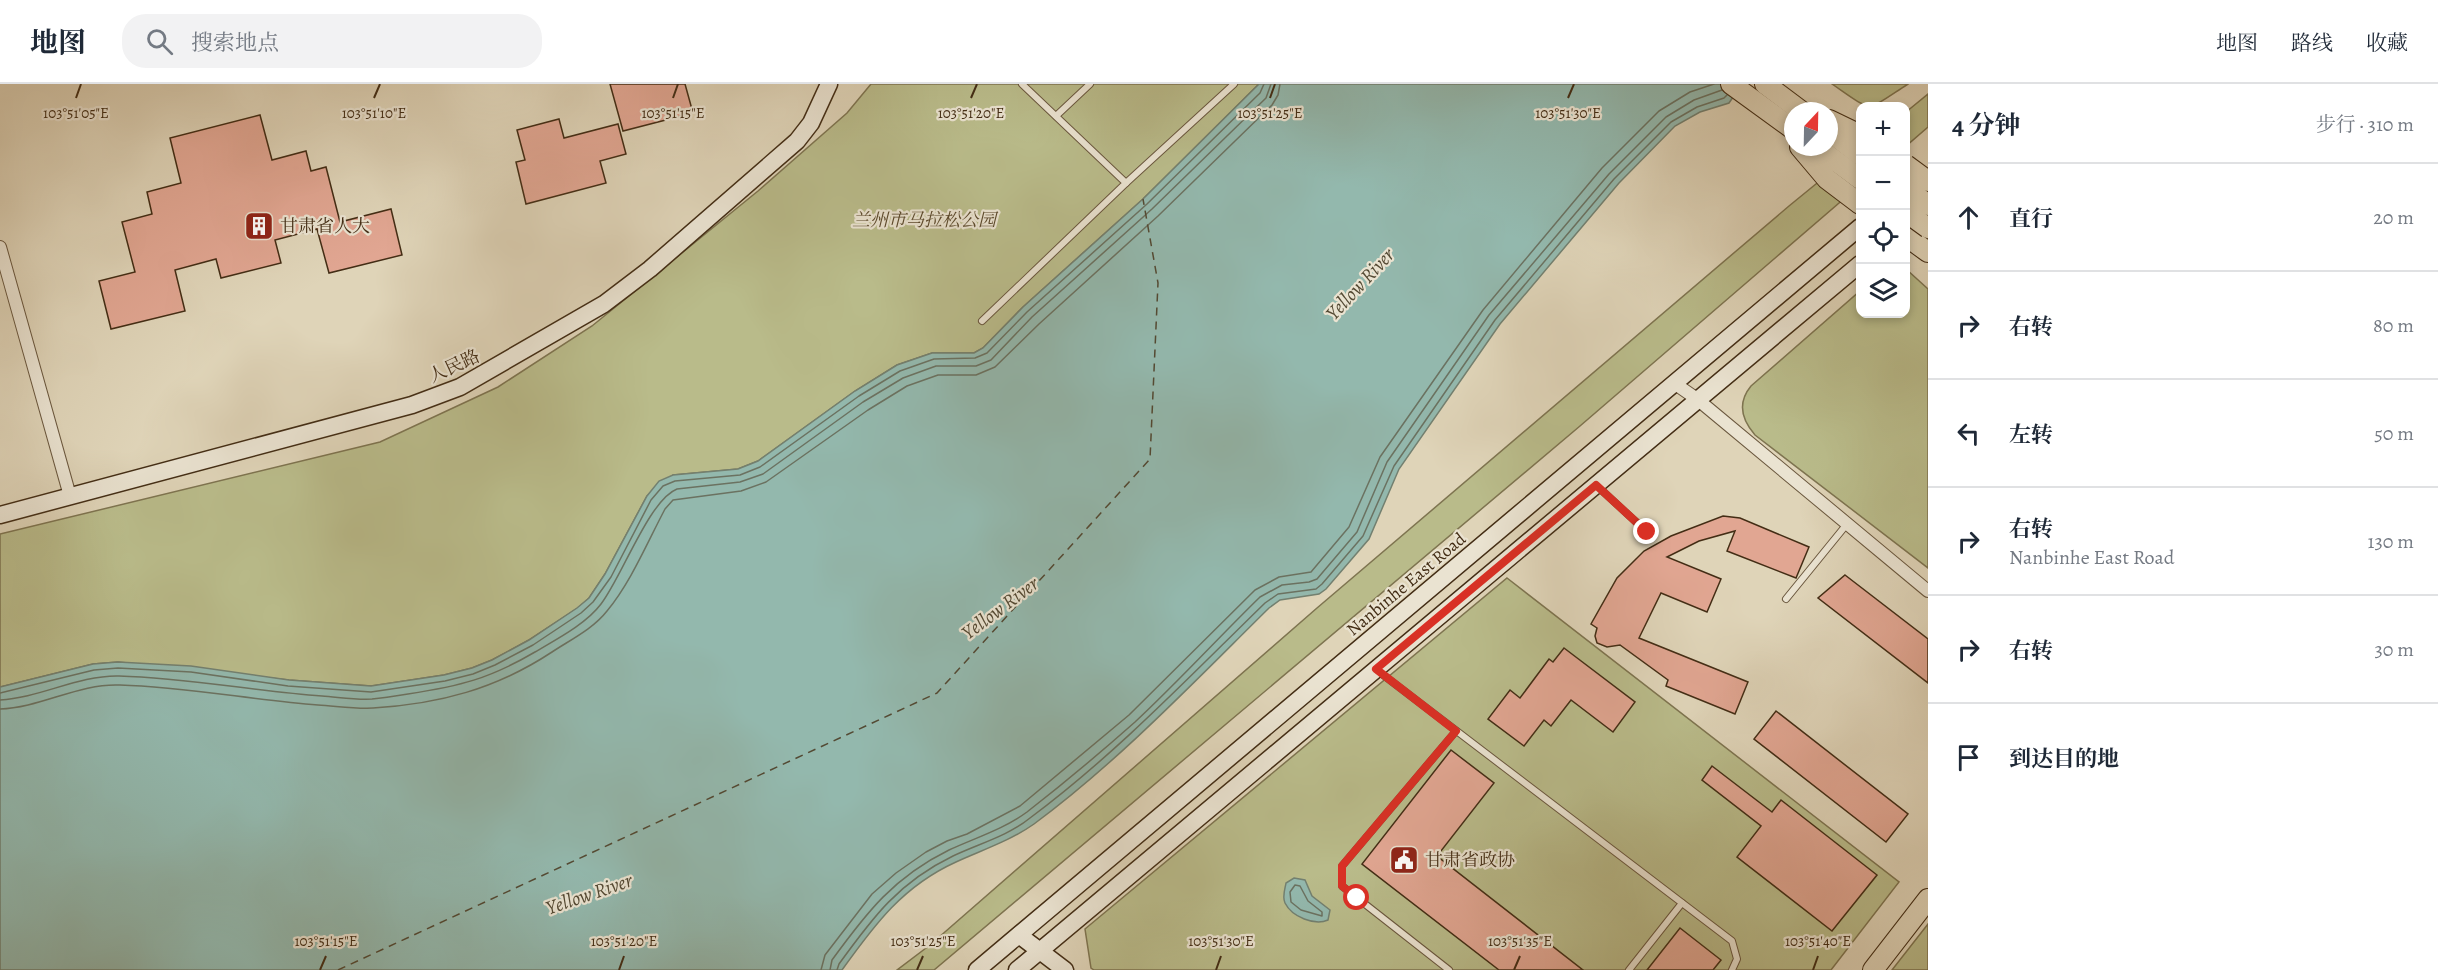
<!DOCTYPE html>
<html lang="zh">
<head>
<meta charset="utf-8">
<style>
	body { margin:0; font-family:Alegreya,"Noto Serif SC",serif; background:#f2f2f3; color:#1f2937 }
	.controls { position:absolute; right:18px; top:18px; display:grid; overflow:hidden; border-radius:12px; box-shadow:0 3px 9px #0003 }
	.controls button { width:54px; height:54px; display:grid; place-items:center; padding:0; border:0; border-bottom:2px solid #e0e1e3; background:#fff; color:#1f2937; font:30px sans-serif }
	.compass { position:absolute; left:1784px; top:18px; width:54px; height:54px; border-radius:50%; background:#fff; box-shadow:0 3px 9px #0003; rotate:22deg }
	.stop { position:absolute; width:18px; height:18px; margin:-14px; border:4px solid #d93025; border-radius:50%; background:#fff }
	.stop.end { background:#d93025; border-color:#fff; box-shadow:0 2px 6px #0008 }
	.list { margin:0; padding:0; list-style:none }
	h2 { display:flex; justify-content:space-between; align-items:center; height:78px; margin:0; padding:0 24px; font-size:26px }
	h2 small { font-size:20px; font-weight:400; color:#747a83 }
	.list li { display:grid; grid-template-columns:39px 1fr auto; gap:18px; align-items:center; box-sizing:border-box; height:108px; padding:0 24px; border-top:2px solid #e0e1e3 }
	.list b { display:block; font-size:22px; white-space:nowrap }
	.list p { margin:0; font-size:20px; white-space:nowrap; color:#747a83 }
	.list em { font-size:20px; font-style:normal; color:#747a83 }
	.icon { flex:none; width:33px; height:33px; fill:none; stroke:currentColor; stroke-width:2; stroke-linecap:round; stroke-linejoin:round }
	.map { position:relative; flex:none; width:1928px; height:886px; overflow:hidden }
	header { display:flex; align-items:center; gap:36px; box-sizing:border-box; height:84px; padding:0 30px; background:#fff; border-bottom:2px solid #e0e1e3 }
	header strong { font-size:28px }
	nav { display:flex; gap:33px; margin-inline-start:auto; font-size:21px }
	.search { width:420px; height:54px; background:#f2f2f3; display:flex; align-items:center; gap:15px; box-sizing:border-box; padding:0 21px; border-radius:24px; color:#747a83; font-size:22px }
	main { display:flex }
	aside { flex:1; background:#fff }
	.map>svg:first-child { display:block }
	.green { fill:#b9bb8a; stroke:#7e7450; stroke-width:1.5 }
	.water { fill:#93b8ad; stroke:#738070; stroke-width:1.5 }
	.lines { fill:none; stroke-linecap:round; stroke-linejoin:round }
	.shore { stroke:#6b7261; stroke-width:1.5 }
	.ferry { stroke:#534933; stroke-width:1.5; stroke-dasharray:8 6; stroke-linecap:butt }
	.building { fill:#e1a692; stroke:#432d15; stroke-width:1.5 }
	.lane-casing { stroke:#6a573e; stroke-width:8 }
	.street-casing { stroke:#6a573e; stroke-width:14 }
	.secondary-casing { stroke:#432d15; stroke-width:19 }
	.primary-casing { stroke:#432d15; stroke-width:22 }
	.lane { stroke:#eae3d1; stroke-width:6 }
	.street { stroke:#eae3d1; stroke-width:12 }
	.secondary { stroke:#eae3d1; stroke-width:16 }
	.primary { stroke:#dfd4b8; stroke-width:20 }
	.primary-bridge-casing { stroke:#432d15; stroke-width:22; stroke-linecap:butt }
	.primary-bridge { stroke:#dfd4b8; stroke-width:20 }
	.route { stroke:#d93025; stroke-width:8 }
	.ticks { fill:none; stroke:#432d15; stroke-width:2 }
	.labels { text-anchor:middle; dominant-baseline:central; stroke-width:4.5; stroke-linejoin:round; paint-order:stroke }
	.park-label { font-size:18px; font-style:italic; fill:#5b492c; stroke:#eae3d1 }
	.poi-label { font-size:18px; fill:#432d15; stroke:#eae3d1; text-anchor:start }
	.street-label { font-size:18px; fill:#432d15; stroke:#eae3d1 }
	.water-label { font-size:20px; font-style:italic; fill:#534933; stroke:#eae3d1 }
	.ticks-label { font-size:15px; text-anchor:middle; fill:#432d15; stroke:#eae3d1; stroke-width:4.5; stroke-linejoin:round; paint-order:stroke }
</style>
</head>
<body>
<header>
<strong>地图</strong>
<div class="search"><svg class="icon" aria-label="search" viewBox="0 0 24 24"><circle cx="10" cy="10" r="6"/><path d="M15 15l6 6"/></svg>搜索地点</div>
<nav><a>地图</a><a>路线</a><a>收藏</a></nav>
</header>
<main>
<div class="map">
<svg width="1928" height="886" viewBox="0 0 1928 886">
	<rect width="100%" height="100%" fill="#dfd4b8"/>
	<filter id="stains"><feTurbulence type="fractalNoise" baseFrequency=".00333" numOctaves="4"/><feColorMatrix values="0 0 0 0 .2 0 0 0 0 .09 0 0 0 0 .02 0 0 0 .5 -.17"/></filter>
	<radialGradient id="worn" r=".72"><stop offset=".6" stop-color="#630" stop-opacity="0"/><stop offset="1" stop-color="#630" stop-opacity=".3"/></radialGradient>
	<g class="green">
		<path d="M871 0H1259L1143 115 1023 223 983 264 974 269H932L897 281 855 307 758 377 738 385 673 391 647 412 605 490 589 514 578 524 529 556 492 576 472 584 444 591 371 602 289 596 118 578 93 580 0 603V450L380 358 498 303 592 242 758 107 847 29Z"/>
		<path d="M1832 0H1908C1865 28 1874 29 1832 0Z"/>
		<path d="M1928 10V43L1906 62V28Z"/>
		<path d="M1860 64V101L1580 342 934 886H897L930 861 1317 524 1789 122Z"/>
		<path d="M1906 185 1928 205V484L1755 351C1741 335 1737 319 1751 302L1860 207V230H1906Z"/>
		<path d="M1507 494 1899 798 1831 886H1094L1091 884 1085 845Z"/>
		<path d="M1928 840V886H1892Z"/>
	</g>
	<g class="water">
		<path d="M1259 0H1742L1729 19 1700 28 1675 42 1619 99 1500 240 1399 385 1369 455 1326 505 1319 510 1280 516 1269 524C1194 598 1119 677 1034 740 1010 757 982 766 956 778 903 802 875 840 842 886H0V603L93 580 118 578 191 582 289 596 371 602 444 591 472 584 492 576 529 556 577 524 589 514 605 490 647 412 659 397 673 391 738 385 758 377 855 307 897 281 932 269H974L983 264 1023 223 1143 115Z"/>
		<path d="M1294 794 1305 796 1312 812 1330 826 1328 836C1315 842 1292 833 1285 819 1282 813 1285 805 1286 799Z"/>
	</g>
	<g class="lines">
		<g class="shore">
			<path d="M0 609 94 586 118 584 191 588 288 602 371 608 445 597 473 590 495 581 533 561 581 529 593 518 611 493 651 416 663 402 675 397 740 391 760 383 859 312 900 287 934 275 975 274 987 269 1027 228 1147 120 1260 9 1264 0"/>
			<path d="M0 616C40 614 78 591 119 592 187 594 254 607 322 612 338 613 355 616 372 615 384 614 396 612 408 610 460 602 489 595 535 568 557 555 586 540 601 520 622 493 649 416 677 405L740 398 763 390 863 318 903 294 936 282H976L991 276 1032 233 1152 125 1266 14 1271 0"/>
			<path d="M0 625C40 624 79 599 120 601 186 603 252 616 318 621 336 622 355 625 373 624 439 620 496 605 552 568 570 556 593 545 607 527 631 498 647 459 665 425L673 416 741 407 766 398 868 326 907 302 938 291H976L995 283 1039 240 1158 132 1272 21 1278 11 1280 0"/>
			<path d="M1295 801 1300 802 1308 817 1322 828V832L1301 826 1291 818 1290 808Z"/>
			<path d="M821 886 825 871 872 810 896 789 926 768 947 757 967 750 1020 722 1129 631 1255 506 1279 493 1311 488 1349 443 1380 373 1483 226 1602 84 1659 27 1690 8 1714 0"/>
			<path d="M830 886 832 876C867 828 894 793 949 766 975 754 1004 745 1027 728 1063 700 1100 669 1135 638 1178 598 1218 554 1260 513L1282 501 1309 498 1317 495 1357 448 1387 378 1489 231 1609 90 1666 33 1694 16 1722 6"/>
			<path d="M837 886 839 880C873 833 899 798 953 772 978 760 1008 752 1030 734 1116 670 1189 593 1265 519L1278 510 1316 505 1322 500 1363 452 1394 382 1495 236 1614 95 1671 38 1697 23 1724 14 1727 11"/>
		</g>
		<path class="ferry" d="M338 886 937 609 1150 375 1158 199 1143 115"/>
	</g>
	<g class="building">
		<path d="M610 0H685L693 29 623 47Z"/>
		<path d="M260 31 272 76 306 67 311 87 326 83 340 138 391 125 402 171 329 189 317 145 275 156 281 179 221 194 216 175 175 186 185 227 111 245 99 197 135 188 122 138 152 130 147 108 181 99 170 54Z"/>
		<path d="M559 35 564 54 618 40 626 70 600 77 606 99 526 120 516 78 525 76 517 46Z"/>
		<path d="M1723 432 1740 434 1809 463 1796 494 1727 467 1735 447 1699 457 1667 473 1721 495 1707 528 1661 509 1639 554 1748 598 1735 630 1666 602 1668 596 1620 561 1607 563 1597 559 1595 552 1597 544 1591 540 1617 494 1644 467 1671 452Z"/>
		<path d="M1845 491 1928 555V599L1818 514Z"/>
		<path d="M1564 564 1635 618 1613 648 1571 616 1551 642 1544 636 1524 662 1488 635 1510 606 1520 614 1549 575 1553 578Z"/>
		<path d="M1776 627 1908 730 1886 758 1754 655Z"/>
		<path d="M1451 666 1494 699 1437 772 1583 886H1499L1362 780Z"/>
		<path d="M1712 682 1772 728 1781 716 1877 791 1832 847 1737 773 1761 742 1702 696Z"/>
		<path d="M1680 844 1721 876 1713 886H1647Z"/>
	</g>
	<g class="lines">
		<g class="lane-casing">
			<g id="lane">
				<path d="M1056 32 1090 0"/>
				<path d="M1126 99 1234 0"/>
				<path d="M982 237 1126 99 1022 0"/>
				<path d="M1596 401 1647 448"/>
				<path d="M1786 515 1847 440"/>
				<path d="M1378 587 1732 857 1737 875 1732 886"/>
				<path d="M1449 886 1342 802V782L1456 647"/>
				<path d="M1629 886 1682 819"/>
			</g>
		</g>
		<g class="street-casing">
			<g id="street">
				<path d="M0 163 70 412"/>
				<path d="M1674 299 1697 315 1928 507"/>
			</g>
		</g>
		<g class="secondary-casing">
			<g id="secondary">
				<path d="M0 431 412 321 460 303 604 220 650 185 797 57 811 39 829 0"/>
				<path d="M1019 851 1065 886"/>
				<path d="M977 886 1860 143"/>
				<path d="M1017 886 1860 180"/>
			</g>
		</g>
		<g class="primary-casing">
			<g id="primary">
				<path d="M1731 0 1793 45"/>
				<path d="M1765 0 1801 27"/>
				<path d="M1829 36 1860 51"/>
				<path d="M1829 47 1860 71"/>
				<path d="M1800 63 1827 95 1860 120"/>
				<path d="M1817 63 1860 95"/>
				<path d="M1906 152 1928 168"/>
				<path d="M1873 886 1928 815"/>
			</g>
		</g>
		<use href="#lane" class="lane"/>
		<use href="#street" class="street"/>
		<use href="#secondary" class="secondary"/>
		<use href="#primary" class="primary"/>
		<g class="primary-bridge-casing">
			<g id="primary-bridge">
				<path d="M1906 81 1928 97"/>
				<path d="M1906 104 1928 121"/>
				<path d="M1906 128 1928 144"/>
			</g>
		</g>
		<use href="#primary-bridge" class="primary-bridge"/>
	</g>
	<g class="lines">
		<path class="route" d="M1357 814 1342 802V782L1456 647 1376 585 1596 401 1647 448"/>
	</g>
	<path class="ticks" d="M76 14 81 0M374 14 380 0M673 14 678 0M971 14 977 0M1270 14 1275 0M1568 14 1574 0M320 886 326 872M619 886 624 872M917 886 923 872M1216 886 1221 872M1514 886 1520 872M1813 886 1818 872"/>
	<defs>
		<g id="building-square" transform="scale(1.5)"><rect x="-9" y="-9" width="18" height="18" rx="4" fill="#8f2418" stroke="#eae3d1"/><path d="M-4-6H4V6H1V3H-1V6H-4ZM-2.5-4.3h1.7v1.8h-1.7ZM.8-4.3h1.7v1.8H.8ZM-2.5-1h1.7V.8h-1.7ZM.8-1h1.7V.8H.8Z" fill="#fff"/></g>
		<g id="civic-square" transform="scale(1.5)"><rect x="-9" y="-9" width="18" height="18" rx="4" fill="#8f2418" stroke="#eae3d1"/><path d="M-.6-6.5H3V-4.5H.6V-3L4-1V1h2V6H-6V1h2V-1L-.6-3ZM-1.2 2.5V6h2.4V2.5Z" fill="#fff"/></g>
	</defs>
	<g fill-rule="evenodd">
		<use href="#building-square" x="259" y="142"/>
		<use href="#civic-square" x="1404" y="776"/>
	</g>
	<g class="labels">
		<g class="park-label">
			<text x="924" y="136">兰州市马拉松公园</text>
		</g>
		<g class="poi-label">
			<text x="280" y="142">甘肃省人大</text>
			<text x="1425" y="776">甘肃省政协</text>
		</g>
		<g class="street-label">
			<text transform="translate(454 282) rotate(-25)">人民路</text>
			<text transform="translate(1406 500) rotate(-40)">Nanbinhe East Road</text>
		</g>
		<g class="water-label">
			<text transform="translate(1360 200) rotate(-47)">Yellow River</text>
			<text transform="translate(1000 524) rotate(-37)">Yellow River</text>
			<text transform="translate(589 810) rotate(-19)">Yellow River</text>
		</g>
	</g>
	<g class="ticks-label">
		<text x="76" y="34">103°51'05"E</text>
		<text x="374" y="34">103°51'10"E</text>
		<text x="971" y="34">103°51'20"E</text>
		<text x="1270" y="34">103°51'25"E</text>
		<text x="1568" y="34">103°51'30"E</text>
		<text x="673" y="34">103°51'15"E</text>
		<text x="326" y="862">103°51'15"E</text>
		<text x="624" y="862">103°51'20"E</text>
		<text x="923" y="862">103°51'25"E</text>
		<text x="1221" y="862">103°51'30"E</text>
		<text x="1520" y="862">103°51'35"E</text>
		<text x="1818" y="862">103°51'40"E</text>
	</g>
	<rect width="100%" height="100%" filter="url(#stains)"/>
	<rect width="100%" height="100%" fill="url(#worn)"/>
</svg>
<div class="controls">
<button>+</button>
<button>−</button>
<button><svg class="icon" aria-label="locate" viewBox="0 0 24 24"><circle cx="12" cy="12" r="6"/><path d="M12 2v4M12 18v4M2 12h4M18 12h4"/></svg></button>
<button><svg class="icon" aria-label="layers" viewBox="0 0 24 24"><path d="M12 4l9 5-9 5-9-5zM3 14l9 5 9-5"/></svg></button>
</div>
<svg class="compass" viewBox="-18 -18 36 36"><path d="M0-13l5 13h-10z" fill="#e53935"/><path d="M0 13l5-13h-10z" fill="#747a83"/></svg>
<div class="stop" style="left:1357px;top:814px"></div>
<div class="stop end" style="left:1647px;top:448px"></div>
</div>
<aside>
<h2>4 分钟<small>步行 · 310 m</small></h2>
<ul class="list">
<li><svg class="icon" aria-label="ahead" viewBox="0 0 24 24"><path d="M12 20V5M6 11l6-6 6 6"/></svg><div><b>直行</b></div><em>20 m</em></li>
<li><svg class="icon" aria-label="right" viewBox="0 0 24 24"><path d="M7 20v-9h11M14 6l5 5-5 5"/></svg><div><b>右转</b></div><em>80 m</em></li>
<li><svg class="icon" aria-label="left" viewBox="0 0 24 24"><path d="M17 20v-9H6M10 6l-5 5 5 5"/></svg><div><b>左转</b></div><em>50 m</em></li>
<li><svg class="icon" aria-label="right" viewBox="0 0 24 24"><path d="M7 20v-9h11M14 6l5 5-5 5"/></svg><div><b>右转</b><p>Nanbinhe East Road</p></div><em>130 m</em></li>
<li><svg class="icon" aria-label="right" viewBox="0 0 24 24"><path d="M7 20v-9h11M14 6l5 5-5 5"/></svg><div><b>右转</b></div><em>30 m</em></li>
<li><svg class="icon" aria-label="arrive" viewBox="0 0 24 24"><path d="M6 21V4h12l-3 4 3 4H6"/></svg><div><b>到达目的地</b></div></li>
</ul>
</aside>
</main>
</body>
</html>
